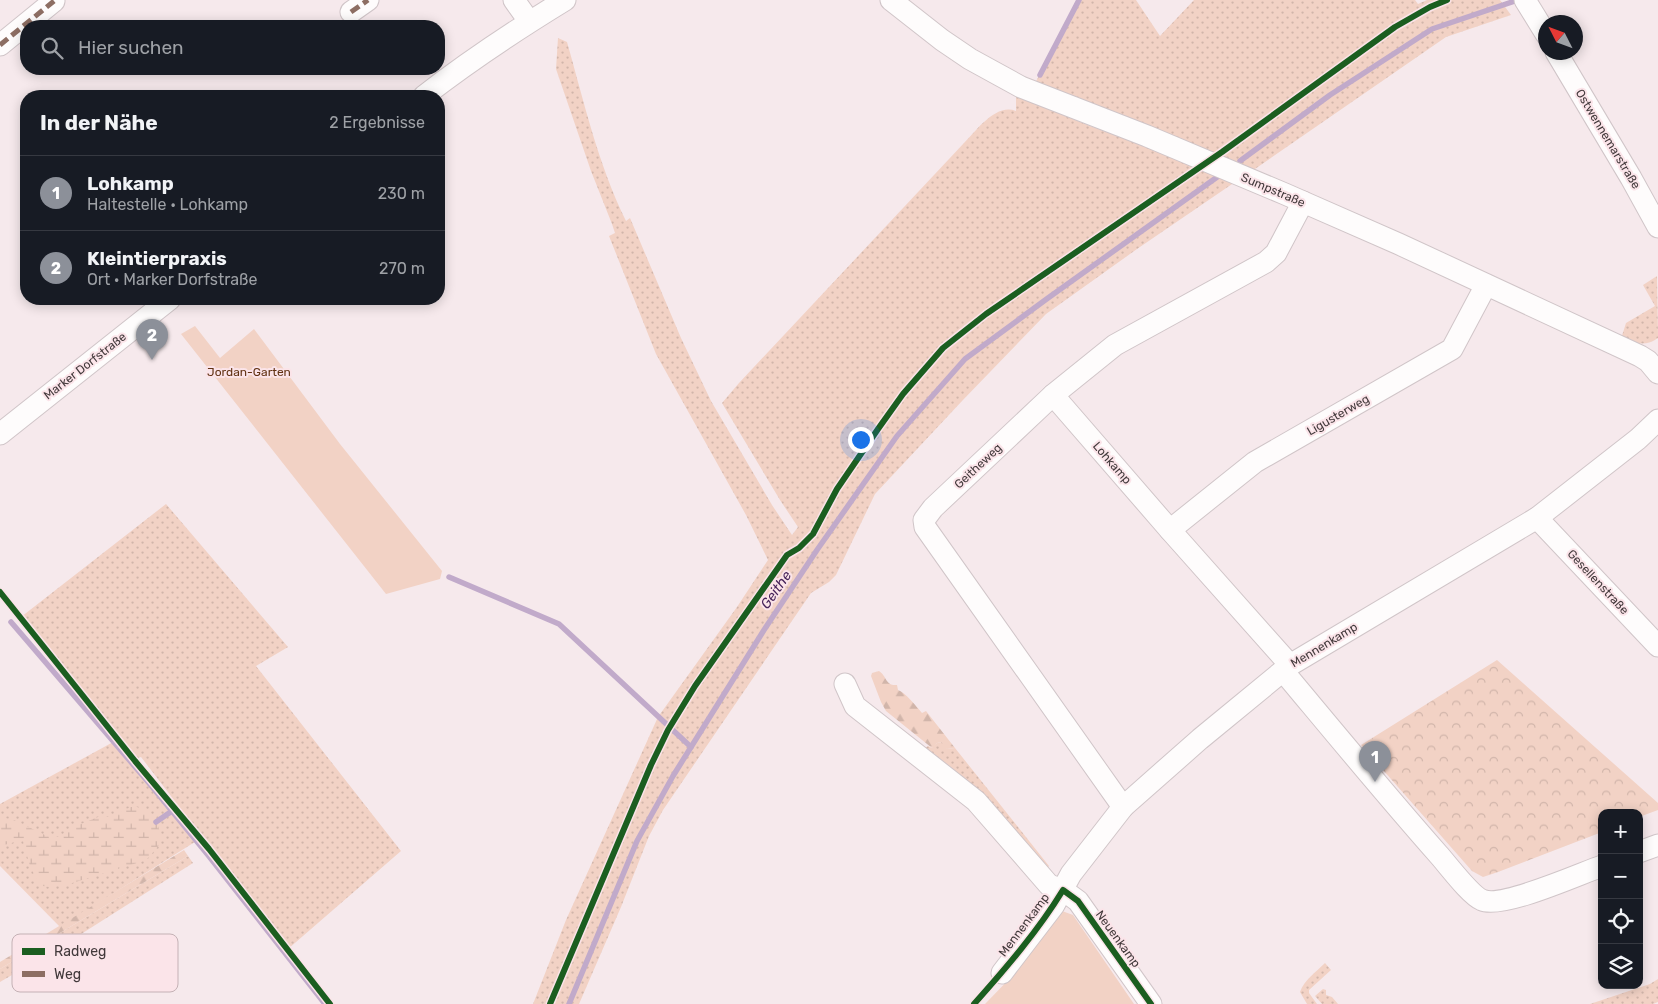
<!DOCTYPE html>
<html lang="de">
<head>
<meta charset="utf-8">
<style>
	body { margin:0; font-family:Rubik,sans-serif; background:#20242c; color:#f1f3f6 }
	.controls { position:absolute; right:15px; bottom:15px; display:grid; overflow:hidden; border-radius:10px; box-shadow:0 2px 12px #0003 }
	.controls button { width:45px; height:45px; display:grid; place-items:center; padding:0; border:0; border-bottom:1px solid #363941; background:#171b24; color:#f1f3f6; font:25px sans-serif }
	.compass { position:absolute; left:1538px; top:15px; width:45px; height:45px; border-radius:50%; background:#171b24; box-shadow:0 2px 12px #0003; rotate:312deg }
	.you { position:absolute; left:860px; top:439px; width:18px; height:18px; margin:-12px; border:4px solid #fff; border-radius:50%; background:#1a73e8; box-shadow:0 0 0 8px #1a73e833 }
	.badge { display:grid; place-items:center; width:32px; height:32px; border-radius:50%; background:#8c9099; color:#fff; font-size:16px; font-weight:700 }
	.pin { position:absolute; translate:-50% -41px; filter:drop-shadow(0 1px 2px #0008) }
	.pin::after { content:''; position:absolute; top:26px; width:18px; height:15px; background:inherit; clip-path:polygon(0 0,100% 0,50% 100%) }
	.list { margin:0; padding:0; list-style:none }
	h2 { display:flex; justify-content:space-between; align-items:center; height:65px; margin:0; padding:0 20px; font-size:21px }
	h2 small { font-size:16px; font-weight:400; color:#9ea1a6 }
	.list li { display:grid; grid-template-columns:32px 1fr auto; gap:15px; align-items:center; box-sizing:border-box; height:75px; padding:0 20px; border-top:1px solid #363941 }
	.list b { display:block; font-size:19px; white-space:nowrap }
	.list p { margin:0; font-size:16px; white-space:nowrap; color:#9ea1a6 }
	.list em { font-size:16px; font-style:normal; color:#9ea1a6 }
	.icon { flex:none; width:28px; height:28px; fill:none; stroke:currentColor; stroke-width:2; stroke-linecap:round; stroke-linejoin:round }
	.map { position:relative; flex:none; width:1658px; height:1004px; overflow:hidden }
	.search { position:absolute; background:#171b24; box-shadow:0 2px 12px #0003; left:20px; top:20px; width:425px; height:55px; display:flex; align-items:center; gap:12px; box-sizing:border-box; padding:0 18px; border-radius:20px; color:#9ea1a6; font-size:19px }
	.panel { position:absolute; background:#171b24; box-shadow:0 2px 12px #0003; left:20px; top:90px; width:425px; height:215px; border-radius:20px }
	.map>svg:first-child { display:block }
	.grass { fill:url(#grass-dots) }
	.forest { fill:url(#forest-firs) }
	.wetland { fill:url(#wetland-marsh) }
	.park { fill:url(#park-crowns) }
	.garden { fill:#f2d2c5 }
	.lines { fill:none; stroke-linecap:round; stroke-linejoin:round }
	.stream { stroke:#c1aaca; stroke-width:5.5 }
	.minor-casing { stroke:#d0c5c8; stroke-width:23 }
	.minor { stroke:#fefcfc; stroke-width:21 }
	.quiet { stroke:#8d6e63; stroke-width:5; stroke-dasharray:10 5; stroke-linecap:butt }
	.cycleway-casing { stroke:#fbe4e9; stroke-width:9 }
	.cycleway { stroke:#1b5e20; stroke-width:6 }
	.labels { text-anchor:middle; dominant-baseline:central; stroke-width:4; stroke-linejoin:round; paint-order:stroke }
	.street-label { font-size:12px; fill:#42393b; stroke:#fbe4e9 }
	.park-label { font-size:12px; fill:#613213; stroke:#fbe4e9 }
	.water-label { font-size:14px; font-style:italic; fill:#47235a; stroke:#fbe4e9 }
	.key { fill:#fbe4e9; stroke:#c4b1b5; stroke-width:1 }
	.key-label { font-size:14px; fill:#42393b }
</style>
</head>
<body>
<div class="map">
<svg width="1658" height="1004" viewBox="0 0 1658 1004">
	<defs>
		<pattern id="grass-dots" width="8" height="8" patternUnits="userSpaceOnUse" patternTransform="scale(1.25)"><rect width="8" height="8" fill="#f2d2c5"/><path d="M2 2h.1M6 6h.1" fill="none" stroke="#d1b5aa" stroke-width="1.8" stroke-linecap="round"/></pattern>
		<pattern id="forest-firs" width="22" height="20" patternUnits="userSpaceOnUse" patternTransform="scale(1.25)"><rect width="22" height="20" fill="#f2d2c5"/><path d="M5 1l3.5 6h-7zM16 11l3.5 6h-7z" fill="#d1b5aa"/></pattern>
		<pattern id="wetland-marsh" width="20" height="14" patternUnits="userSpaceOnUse" patternTransform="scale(1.25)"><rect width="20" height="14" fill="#f2d2c5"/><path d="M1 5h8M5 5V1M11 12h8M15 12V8" fill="none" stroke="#d1b5aa"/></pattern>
		<pattern id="park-crowns" width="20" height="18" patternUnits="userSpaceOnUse" patternTransform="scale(1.25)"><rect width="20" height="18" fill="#f2d2c5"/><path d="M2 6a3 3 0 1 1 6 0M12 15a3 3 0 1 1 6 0" fill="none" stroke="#d1b5aa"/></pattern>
	</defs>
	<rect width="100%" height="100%" fill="#f6e9ec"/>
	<g class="grass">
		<path d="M1080 0H1136L1160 36 1194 0H1415L1418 4 1427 0H1500L1511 15 1446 37 1252 171 1034 85Z"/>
		<path d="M558 38 567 42C584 102 598 164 626 221L630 218 681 338 711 401 772 505 792 535 798 527 780 500 722 403 739 383 964 143C977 130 996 103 1016 111V96L1090 126 1238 180 1137 249 1046 314 962 401 875 494 836 575 829 582 811 593 663 810 649 836 621 907 579 1004H533L566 920 658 717 737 607 768 560 746 515 656 354 609 236 615 233 612 224 591 171 556 69Z"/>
		<path d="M1657 276 1658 338C1646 347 1635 343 1621 339L1626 323 1655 306 1643 285Z"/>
		<path d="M166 504 288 647 256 666 401 851 288 949 141 757 138 758 21 617Z"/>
		<path d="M115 741 198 840 60 927 0 866V804Z"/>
		<path d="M942 742 947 749 955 748 1049 866 1044 871 925 748 928 746 932 748 937 743Z"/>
		<path d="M188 856 193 863 67 943 0 982V969Z"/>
		<path d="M1325 963 1331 970 1309 990V993L1317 1004H1307L1300 992C1304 980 1316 972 1325 963Z"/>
		<path d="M1658 979V1002L1653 1004H1590L1650 984Z"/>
		<path d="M1323 989 1326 990V995L1332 997 1338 1004H1322L1315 996Z"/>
	</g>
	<g class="forest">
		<path d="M879 671C887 676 885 686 897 685L898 690C906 693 915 705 922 713L926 711 955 748 947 749 943 747 942 742 937 743 934 747 932 748 886 711 881 702 871 676 872 673Z"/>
		<path d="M184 850 188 856 0 969V962Z"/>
	</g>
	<path class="wetland" d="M131 807H137L147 811 158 826 161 835 159 845 150 856 146 860 137 863 69 884 50 887 43 886 38 882 30 866 23 841C15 840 8 846 0 844V817L14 820 49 837H58L76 826 98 817H108Z"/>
	<path class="park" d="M1497 660 1658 803V810L1639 817V813H1602V832L1498 872 1483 877 1472 871 1361 745Z"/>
	<g class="garden">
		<path d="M195 326 220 358 254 329 340 444 442 571 440 579 386 594 181 334Z"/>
		<path d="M1062 911 1073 915 1134 1004H985L1017 971Z"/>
	</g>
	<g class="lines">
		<g class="stream">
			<path d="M1040 75 1079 0"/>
			<path d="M1240 161 1330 95 1432 29 1518 0"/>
			<path d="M449 577 559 624 691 747"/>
			<path d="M11 622 149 783 208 855 325 1004"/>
			<path d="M156 822 172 811"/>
			<path d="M569 1004 637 841 673 776 764 630 817 550 897 436 965 359 1048 298 1220 175"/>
		</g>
		<g class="minor-casing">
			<g id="minor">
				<path d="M514 0 529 21"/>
				<path d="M891 0 942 40 970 59 1021 87 1147 136 1285 194 1399 244 1640 356 1648 361 1658 373"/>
				<path d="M1525 0 1546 34"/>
				<path d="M351 12 368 0"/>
				<path d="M0 45 54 1"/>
				<path d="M1556 52 1631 178 1658 227"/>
				<path d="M424 96C469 61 516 30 565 0"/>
				<path d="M1053 395 1170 530 1290 665"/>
				<path d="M0 434 170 299"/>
				<path d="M1537 518 1658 646"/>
				<path d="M1170 530 1255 462 1452 349 1486 285"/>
				<path d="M1283 671C1334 732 1385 794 1438 854 1448 865 1470 895 1482 900 1502 909 1579 874 1602 866"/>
				<path d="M845 684 855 706 976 801 1049 885 1063 890 1078 901 1151 1004"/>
				<path d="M1123 807 925 527 924 520 933 508 1053 395 1115 345 1266 262 1276 253 1303 202"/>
				<path d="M1639 852 1658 845"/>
				<path d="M1002 973 1054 905 1071 874 1123 807 1200 739 1290 665 1537 518 1638 439 1658 420"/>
			</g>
		</g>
		<use href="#minor" class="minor"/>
		<g class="quiet">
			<path d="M351 12 368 0"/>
			<path d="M0 45 54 1"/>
		</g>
		<g class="cycleway-casing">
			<g id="cycleway">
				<path d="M0 592 135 761 209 849 330 1004"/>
				<path d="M550 1004 651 765 668 730 695 686 787 555 799 548 813 534 837 489 878 429 903 394 943 348 986 314 1222 152 1395 27 1430 7 1447 0"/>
				<path d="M974 1004C1006 968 1038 931 1063 890L1078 901 1151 1004"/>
			</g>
		</g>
		<use href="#cycleway" class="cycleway"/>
	</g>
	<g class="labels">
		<g class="street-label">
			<text transform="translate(1608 139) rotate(59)">Ostwennemarstraße</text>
			<text transform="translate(1273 190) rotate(23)">Sumpstraße</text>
			<text transform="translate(85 366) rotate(-38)">Marker Dorfstraße</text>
			<text transform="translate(1338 415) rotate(-30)">Ligusterweg</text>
			<text transform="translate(1112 463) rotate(49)">Lohkamp</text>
			<text transform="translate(978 466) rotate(-43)">Geitheweg</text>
			<text transform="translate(1598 582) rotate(47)">Gesellenstraße</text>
			<text transform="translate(1324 645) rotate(-31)">Mennenkamp</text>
			<text transform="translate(1024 925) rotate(-53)">Mennenkamp</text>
			<text transform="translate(1118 939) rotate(54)">Neuenkamp</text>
		</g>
		<g class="park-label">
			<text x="249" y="372">Jordan-Garten</text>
		</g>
		<g class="water-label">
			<text transform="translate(776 590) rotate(-55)">Geithe</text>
		</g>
	</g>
	<rect x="12" y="934" width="166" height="58" rx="8" class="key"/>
	<rect x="22" y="948" width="23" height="7" fill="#1b5e20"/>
	<rect x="22" y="971" width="23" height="6" fill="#8d6e63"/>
	<g class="key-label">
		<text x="54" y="956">Radweg</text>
		<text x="54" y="979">Weg</text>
	</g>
</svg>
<div class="controls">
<button>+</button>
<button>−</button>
<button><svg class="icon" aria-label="locate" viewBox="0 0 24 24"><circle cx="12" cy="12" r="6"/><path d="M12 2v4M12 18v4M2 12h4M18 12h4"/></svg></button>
<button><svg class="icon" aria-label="layers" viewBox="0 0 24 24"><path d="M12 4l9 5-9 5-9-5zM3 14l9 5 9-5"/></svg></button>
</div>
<svg class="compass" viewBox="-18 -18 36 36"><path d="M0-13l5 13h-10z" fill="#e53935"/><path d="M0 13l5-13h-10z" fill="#9ea1a6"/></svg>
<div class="you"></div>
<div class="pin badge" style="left:1375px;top:782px">1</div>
<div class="pin badge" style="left:152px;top:360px">2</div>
<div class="search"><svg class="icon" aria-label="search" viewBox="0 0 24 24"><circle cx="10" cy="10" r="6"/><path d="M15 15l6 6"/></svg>Hier suchen</div>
<section class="panel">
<h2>In der Nähe<small>2 Ergebnisse</small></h2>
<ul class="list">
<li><span class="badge">1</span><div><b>Lohkamp</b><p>Haltestelle · Lohkamp</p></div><em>230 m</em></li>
<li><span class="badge">2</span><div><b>Kleintierpraxis</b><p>Ort · Marker Dorfstraße</p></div><em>270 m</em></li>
</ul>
</section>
</div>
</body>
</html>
